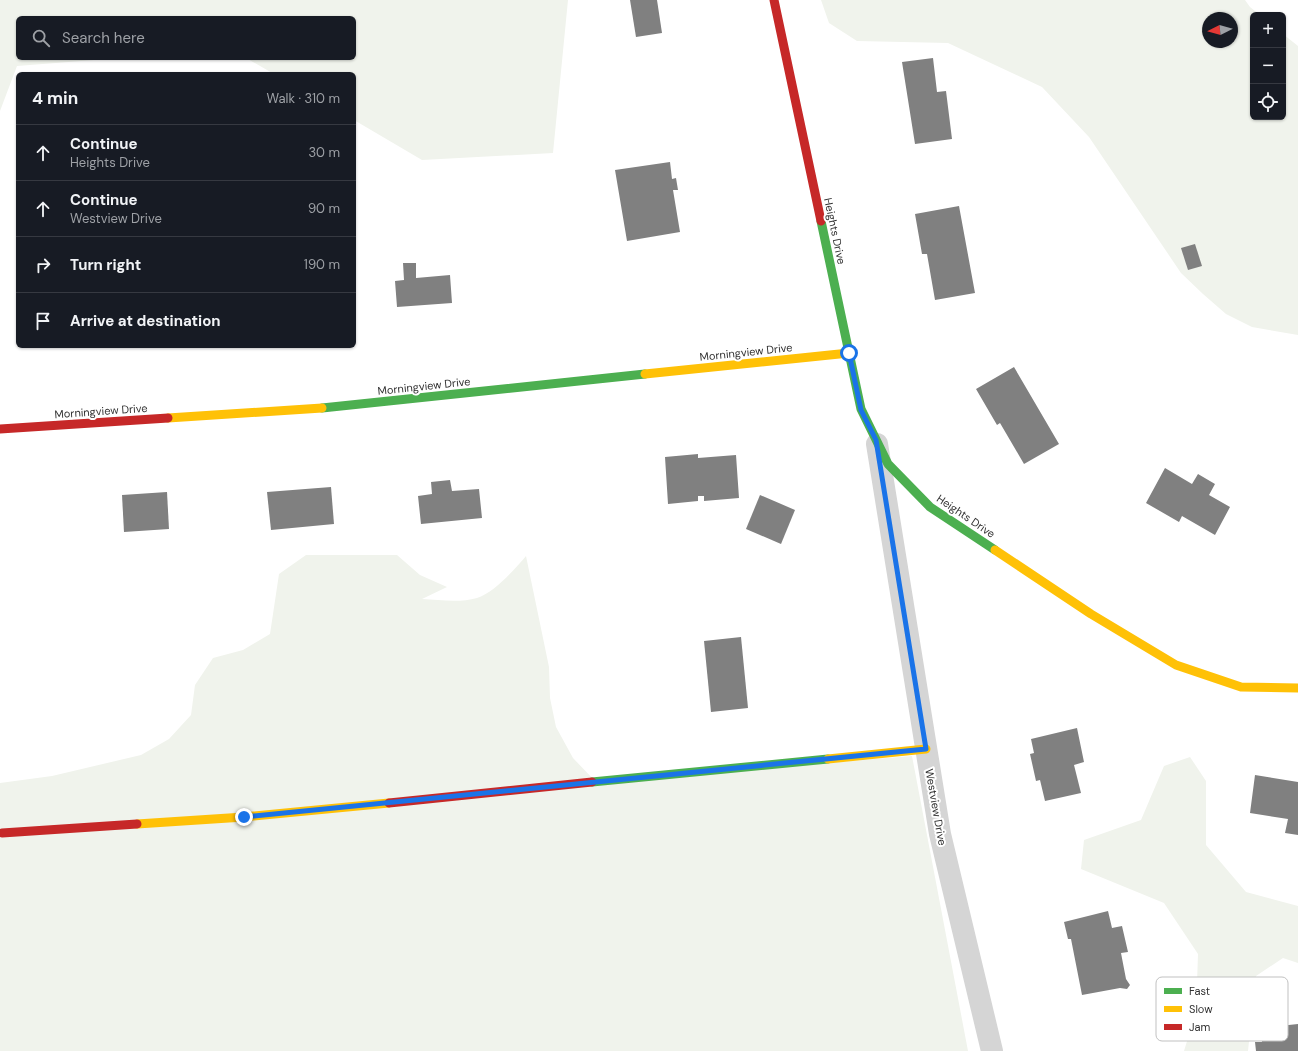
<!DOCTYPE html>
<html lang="en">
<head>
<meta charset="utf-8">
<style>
	body { margin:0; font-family:"DM Sans",sans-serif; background:#20242c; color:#f1f3f6 }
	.controls { position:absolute; right:12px; top:12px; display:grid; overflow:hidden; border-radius:6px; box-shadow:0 1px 3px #0004 }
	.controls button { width:36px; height:36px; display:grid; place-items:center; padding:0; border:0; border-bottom:1px solid #363941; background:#171b24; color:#f1f3f6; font:20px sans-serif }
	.compass { position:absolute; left:1202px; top:12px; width:36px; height:36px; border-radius:50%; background:#171b24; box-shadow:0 1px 3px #0004; rotate:264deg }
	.stop { position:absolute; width:12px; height:12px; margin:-9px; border:3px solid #1a73e8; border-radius:50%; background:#fff }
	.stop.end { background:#1a73e8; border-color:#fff; box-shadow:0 1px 4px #0008 }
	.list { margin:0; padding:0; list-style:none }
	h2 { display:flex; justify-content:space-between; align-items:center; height:52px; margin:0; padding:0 16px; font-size:17px }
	h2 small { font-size:13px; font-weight:400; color:#9ea1a6 }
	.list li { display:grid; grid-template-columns:26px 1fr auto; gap:12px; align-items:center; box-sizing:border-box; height:56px; padding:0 16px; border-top:1px solid #363941 }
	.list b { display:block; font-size:15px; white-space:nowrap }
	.list p { margin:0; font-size:13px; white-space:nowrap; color:#9ea1a6 }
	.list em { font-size:13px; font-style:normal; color:#9ea1a6 }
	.icon { flex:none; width:22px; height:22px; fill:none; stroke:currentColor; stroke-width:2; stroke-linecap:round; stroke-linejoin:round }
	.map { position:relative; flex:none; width:1298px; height:1051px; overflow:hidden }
	.search { position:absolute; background:#171b24; box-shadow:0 1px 3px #0004; left:16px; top:16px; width:340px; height:44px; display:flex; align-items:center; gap:10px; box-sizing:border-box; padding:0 14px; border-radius:6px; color:#9ea1a6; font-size:15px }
	.panel { position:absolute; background:#171b24; box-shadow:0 1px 3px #0004; left:16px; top:72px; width:340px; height:276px; border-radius:6px }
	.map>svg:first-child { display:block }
	.green { fill:#f0f3ec; fill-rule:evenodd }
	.building { fill:#808080 }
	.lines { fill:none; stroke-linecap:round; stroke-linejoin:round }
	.street { stroke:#d5d5d5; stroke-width:22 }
	.fast { stroke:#4caf50; stroke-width:9 }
	.slow { stroke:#ffc107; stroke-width:9 }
	.jam { stroke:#c62828; stroke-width:9 }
	.route { stroke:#1a73e8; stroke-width:5 }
	.labels { text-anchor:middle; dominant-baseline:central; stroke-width:4; stroke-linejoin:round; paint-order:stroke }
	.street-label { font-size:11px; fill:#313131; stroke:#fff }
	.key { fill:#fff; stroke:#c1c1c1; stroke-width:1 }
	.key-label { font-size:11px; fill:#313131 }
</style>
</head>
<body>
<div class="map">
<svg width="1298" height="1051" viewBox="0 0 1298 1051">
	<rect width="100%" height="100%" fill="#fff"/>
	<g class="green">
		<path d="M0 0H568L553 153 422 160 354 120V74H274L246 58H354V18H18V58H120L17 66 0 111Z"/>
		<path d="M821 0H1245L1250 7 1260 15H1253V117H1283V34L1298 46V335L1252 327 1226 314 1203 294 1181 273 1089 137 1042 87 948 43 857 41 829 23ZM1208 18H1232V42H1208Z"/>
		<path d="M306 555H397L420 575 447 587 422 599C440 600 460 603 477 598 494 593 515 569 526 556L549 667 550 698 556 727 573 758 596 782 912 756 968 1051H0V783L52 776 141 755 169 739 191 715 195 685 213 658 243 650 270 634 279 574Z"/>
		<path d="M1190 757 1206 781V845L1246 892 1298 906V963L1283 958 1256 976 1248 1051H1184L1196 1012 1198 954 1164 903 1081 869 1084 840 1141 820 1164 766Z"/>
	</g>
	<g class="building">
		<path d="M630 0H657L662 33 636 37Z"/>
		<path d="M933 58 937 92 946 91 952 139 915 144 902 62Z"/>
		<path d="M670 162 672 179 676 178 678 190H673L680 232 627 241 615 170Z"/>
		<path d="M959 206 975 293 935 300 927 254H922L915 214Z"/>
		<path d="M1195 244 1202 266 1188 270 1181 248Z"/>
		<path d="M403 263H416V278L450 275 452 303 397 307 395 281 404 280Z"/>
		<path d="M1014 367 1059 444 1024 464 1000 423 997 425 976 389Z"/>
		<path d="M698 454V458L736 455 739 498 704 501V496H698V501L668 504 665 457Z"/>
		<path d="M1165 468 1192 484 1198 474 1215 484 1209 495 1230 507 1215 535 1182 516 1179 522 1146 503Z"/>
		<path d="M450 480 452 491 479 489 482 518 421 524 418 496 432 494 431 482Z"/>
		<path d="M331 487 334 524 271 530 267 492Z"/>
		<path d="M167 492 169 529 124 532 122 495Z"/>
		<path d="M760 495 795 510 781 544 746 529Z"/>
		<path d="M741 637 748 708 711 712 704 641Z"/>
		<path d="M1077 728 1084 762 1074 765 1081 793 1045 801 1040 780 1036 781 1030 754 1034 753 1031 739Z"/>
		<path d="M1255 775 1298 782V835L1285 833 1288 819 1250 813Z"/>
		<path d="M1108 911 1112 928 1122 926 1128 952 1121 953 1126 979 1130 985 1127 989 1120 988 1082 995 1071 939H1068L1064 922Z"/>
		<path d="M1298 1024V1051H1256L1255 1042H1262L1260 1028Z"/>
	</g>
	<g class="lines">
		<path class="street" d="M877 444 940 834 992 1051"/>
		<g class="fast">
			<path d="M821 221 861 409 888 464 930 507 995 550"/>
			<path d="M322 408 645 374"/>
			<path d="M592 782 828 759"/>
		</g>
		<g class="slow">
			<path d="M645 374 849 353"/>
			<path d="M168 418 322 408"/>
			<path d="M995 550 1091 614 1176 665 1241 687 1298 688"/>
			<path d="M828 759 926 749"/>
			<path d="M137 824 244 817 389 803"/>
		</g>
		<g class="jam">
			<path d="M774 0 821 221"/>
			<path d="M0 429 168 418"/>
			<path d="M389 803 592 782"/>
			<path d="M2 833 137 824"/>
		</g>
	</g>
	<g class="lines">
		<path class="route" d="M244 817 926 749 876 440 861 410 849 353"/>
	</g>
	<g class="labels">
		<g class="street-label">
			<text transform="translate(835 231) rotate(78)">Heights Drive</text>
			<text transform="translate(746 352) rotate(-6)">Morningview Drive</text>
			<text transform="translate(424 386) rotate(-6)">Morningview Drive</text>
			<text transform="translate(101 411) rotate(-4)">Morningview Drive</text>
			<text transform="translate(966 516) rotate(34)">Heights Drive</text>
			<text transform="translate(936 807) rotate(80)">Westview Drive</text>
		</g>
	</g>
	<rect x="1156" y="977" width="132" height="64" rx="6" class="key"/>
	<rect x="1164" y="988" width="18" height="6" fill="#4caf50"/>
	<rect x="1164" y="1006" width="18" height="6" fill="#ffc107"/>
	<rect x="1164" y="1024" width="18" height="6" fill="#c62828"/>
	<g class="key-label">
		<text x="1189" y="995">Fast</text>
		<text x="1189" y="1013">Slow</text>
		<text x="1189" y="1031">Jam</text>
	</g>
</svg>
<div class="controls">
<button>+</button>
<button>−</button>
<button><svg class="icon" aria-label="locate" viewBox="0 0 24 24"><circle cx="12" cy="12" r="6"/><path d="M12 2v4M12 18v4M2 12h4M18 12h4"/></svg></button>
</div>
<svg class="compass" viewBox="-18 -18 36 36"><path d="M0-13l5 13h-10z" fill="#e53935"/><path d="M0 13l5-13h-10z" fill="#9ea1a6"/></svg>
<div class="stop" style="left:849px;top:353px"></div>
<div class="stop end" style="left:244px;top:817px"></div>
<div class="search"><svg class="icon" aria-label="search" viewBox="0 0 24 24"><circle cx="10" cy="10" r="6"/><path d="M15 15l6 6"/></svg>Search here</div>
<section class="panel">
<h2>4 min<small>Walk · 310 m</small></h2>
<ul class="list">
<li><svg class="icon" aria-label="ahead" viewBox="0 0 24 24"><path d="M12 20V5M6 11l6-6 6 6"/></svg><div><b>Continue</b><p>Heights Drive</p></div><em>30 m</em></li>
<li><svg class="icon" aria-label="ahead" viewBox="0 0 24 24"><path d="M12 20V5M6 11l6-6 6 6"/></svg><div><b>Continue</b><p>Westview Drive</p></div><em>90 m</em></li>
<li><svg class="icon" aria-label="right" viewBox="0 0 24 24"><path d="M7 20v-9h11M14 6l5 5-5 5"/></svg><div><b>Turn right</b></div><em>190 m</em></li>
<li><svg class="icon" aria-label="arrive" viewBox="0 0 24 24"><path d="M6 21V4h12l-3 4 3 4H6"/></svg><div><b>Arrive at destination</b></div></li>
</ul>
</section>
</div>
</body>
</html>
